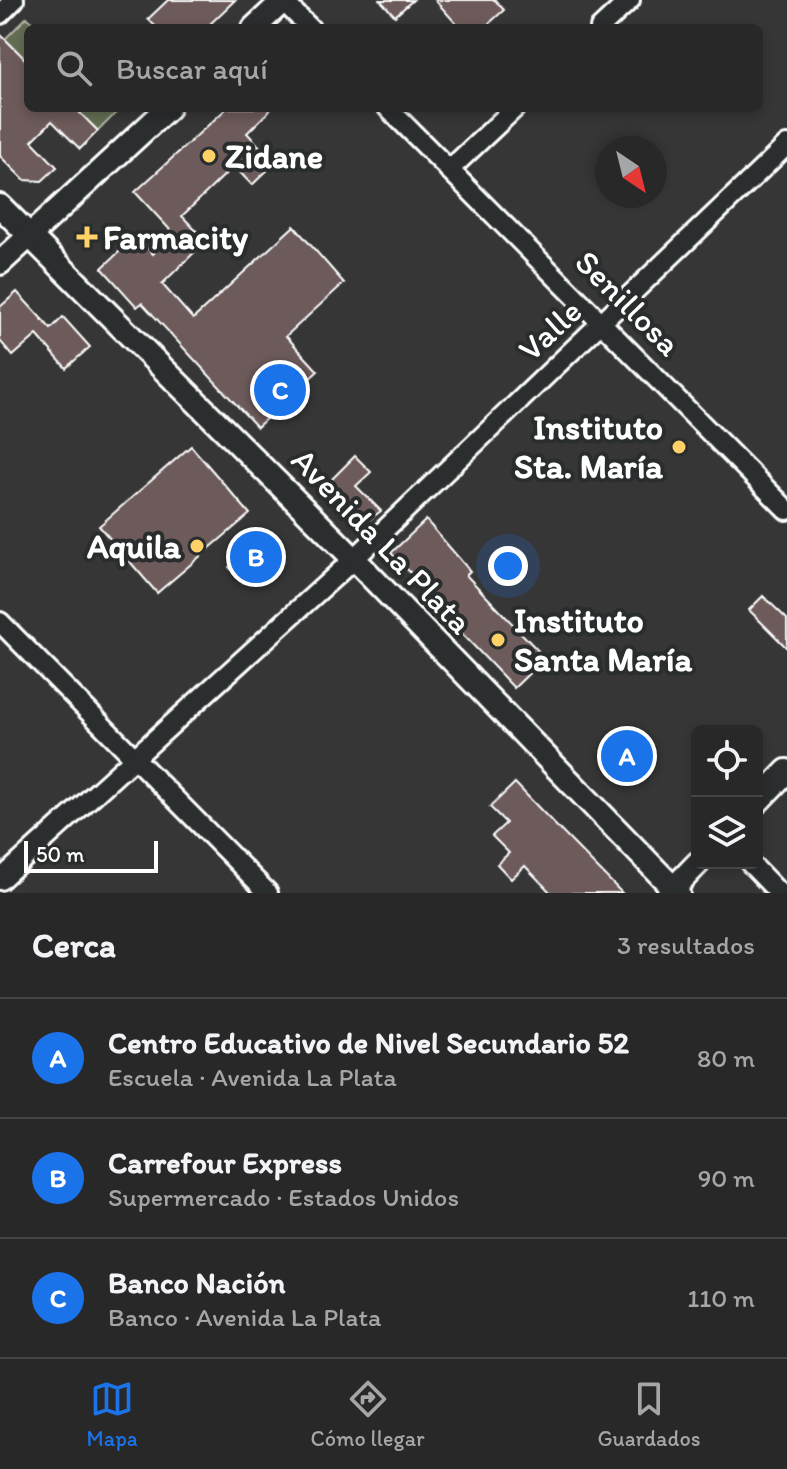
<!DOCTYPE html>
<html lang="es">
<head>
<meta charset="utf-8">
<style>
	body { margin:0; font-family:Itim,sans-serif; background:#353435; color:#f1f3f6 }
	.controls { position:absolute; right:24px; bottom:24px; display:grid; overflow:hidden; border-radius:12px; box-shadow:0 4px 12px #0003 }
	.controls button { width:72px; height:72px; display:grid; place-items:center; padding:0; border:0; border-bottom:2px solid #454446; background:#292829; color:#f1f3f6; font:40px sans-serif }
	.compass { position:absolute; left:595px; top:136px; width:72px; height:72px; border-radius:50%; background:#292829; box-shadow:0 4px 12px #0003; rotate:145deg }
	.scale { position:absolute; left:24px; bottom:20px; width:134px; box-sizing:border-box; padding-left:8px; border:4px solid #fff; border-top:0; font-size:22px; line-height:28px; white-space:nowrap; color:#fff; -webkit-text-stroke:6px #2a2d2e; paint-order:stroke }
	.you { position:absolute; left:508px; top:566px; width:28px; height:28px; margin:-20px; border:6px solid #fff; border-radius:50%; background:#1a73e8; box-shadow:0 0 0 12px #1a73e833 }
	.badge { display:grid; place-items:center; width:52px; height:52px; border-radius:50%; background:#1a73e8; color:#fff; font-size:26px; font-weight:700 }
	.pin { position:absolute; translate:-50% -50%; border:4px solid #fff; box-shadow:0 2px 8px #0006 }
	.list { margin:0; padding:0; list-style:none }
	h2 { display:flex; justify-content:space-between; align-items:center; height:104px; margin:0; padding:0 32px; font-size:34px }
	h2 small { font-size:26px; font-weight:400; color:#a5a6a8 }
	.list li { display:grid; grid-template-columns:52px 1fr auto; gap:24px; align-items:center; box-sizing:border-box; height:120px; padding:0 32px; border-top:2px solid #454446 }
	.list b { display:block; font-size:30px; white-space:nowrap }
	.list p { margin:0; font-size:26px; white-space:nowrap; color:#a5a6a8 }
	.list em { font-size:26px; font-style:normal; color:#a5a6a8 }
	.icon { flex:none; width:44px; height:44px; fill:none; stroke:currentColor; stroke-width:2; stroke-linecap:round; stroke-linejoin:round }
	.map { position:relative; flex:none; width:787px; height:893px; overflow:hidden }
	.search { position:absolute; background:#292829; box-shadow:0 4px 12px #0003; left:24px; right:24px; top:24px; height:88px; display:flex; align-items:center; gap:20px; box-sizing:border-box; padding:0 28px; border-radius:12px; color:#a5a6a8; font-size:30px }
	.sheet { height:464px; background:#292829 }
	nav { display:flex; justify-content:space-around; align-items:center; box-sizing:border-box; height:112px; border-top:2px solid #454446; background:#292829; font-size:22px; color:#a5a6a8 }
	nav a { display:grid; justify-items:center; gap:4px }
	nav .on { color:#1a73e8 }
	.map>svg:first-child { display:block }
	.green { fill:#646d53; stroke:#b2b6a9; stroke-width:2 }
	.building { fill:#6d5a5a; stroke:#fff; stroke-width:2 }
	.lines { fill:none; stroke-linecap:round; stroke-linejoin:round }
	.minor-casing { stroke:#fff; stroke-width:24 }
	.major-casing { stroke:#fff; stroke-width:28 }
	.minor { stroke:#2a2d2e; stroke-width:18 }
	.major { stroke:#2a2d2e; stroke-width:22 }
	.poi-dot { fill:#ffd166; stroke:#2a2d2e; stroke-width:3 }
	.labels { text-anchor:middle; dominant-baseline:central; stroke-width:8; stroke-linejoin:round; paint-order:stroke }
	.poi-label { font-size:34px; font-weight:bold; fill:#fff; stroke:#2a2d2e; text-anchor:start }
	.street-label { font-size:34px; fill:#fff; stroke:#2a2d2e }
</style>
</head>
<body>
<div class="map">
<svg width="787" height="893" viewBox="0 0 787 893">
	<rect width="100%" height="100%" fill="#373637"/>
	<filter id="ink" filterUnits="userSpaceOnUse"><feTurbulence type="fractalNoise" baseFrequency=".0125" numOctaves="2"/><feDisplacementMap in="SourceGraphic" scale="16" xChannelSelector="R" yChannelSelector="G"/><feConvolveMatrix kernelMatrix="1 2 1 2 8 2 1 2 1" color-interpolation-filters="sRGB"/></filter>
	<g filter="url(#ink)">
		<g class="green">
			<path d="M27 17 37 28H28V62L5 39Z"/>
			<path d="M75 108H118L119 110 98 131Z"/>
		</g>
		<g class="building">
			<path d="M168 0H235L206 28H157L148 19Z"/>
			<path d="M380 0H413L395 16Z"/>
			<path d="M435 0H495L504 10 484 28H460Z"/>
			<path d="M0 34 28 62V108H75L98 131 80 149 52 121 32 141 57 167 42 181 24 180 0 156Z"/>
			<path d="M227 108H272L247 133 275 163 252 185 234 166 182 216 206 241 162 284 193 319 294 226 344 283 286 336 318 371 257 427 142 303 137 307 102 268 136 236 153 254 173 233 135 192Z"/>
			<path d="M17 292 51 329 63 317 90 347 66 368 37 335 13 356 0 341V307Z"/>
			<path d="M191 446 250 514 157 593 99 526Z"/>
			<path d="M355 456 371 472 356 486 381 511 366 522 355 521 322 489Z"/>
			<path d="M426 520 470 571 466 575 545 658 514 688 451 622 455 618 391 553Z"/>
			<path d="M268 531 282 546 243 582 229 567Z"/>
			<path d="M763 596 787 619V648L749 610Z"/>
			<path d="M515 783 561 831 622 893H551L525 866 511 879 497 864 509 853 492 836 506 823 490 807Z"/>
		</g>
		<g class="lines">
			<g class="minor-casing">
				<g id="minor">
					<path d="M282 0 310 28"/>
					<path d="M0 14 14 0"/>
					<path d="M600 28 630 0"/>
					<path d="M388 108 787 510"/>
					<path d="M449 170 515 108"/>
					<path d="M0 622 268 893"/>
					<path d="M750 863 779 893"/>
					<path d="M0 880 354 559 787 145"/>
				</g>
			</g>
			<g class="major-casing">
				<g id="major">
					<path d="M254 28 284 0"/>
					<path d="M0 206 354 559 678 893"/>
					<path d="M0 263 168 108"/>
					<path d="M757 802 787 771"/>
					<path d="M669 893 698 863"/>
				</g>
			</g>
			<use href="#minor" class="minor"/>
			<use href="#major" class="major"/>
		</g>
	</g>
	<g class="poi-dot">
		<circle cx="209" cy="156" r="8"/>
		<path d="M83 225h8v8h8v8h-8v8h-8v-8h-8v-8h8z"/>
		<circle cx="679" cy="447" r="8"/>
		<circle cx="197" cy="546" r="8"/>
		<circle cx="498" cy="640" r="8"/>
	</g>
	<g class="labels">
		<g class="poi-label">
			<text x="225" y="156">Zidane</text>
			<text x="103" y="237">Farmacity</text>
			<text x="663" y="427" text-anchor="end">Instituto<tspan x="663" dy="39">Sta. María</tspan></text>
			<text x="181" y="546" text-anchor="end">Aquila</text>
			<text x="514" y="620">Instituto<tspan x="514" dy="39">Santa María</tspan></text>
		</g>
		<g class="street-label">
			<text transform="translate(628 303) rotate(45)">Senillosa</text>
			<text transform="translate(550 330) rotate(-43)">Valle</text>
			<text transform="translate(382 541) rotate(46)">Avenida La Plata</text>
		</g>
	</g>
</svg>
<div class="controls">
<button><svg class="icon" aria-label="locate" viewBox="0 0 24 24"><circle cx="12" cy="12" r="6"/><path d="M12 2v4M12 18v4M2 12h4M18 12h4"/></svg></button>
<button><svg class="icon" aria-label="layers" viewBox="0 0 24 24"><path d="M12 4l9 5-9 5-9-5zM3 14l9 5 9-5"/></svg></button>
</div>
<svg class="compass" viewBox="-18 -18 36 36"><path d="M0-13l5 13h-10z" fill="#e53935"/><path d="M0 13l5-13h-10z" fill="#a5a6a8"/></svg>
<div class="scale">50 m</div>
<div class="you"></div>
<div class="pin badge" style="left:627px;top:756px">A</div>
<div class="pin badge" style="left:256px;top:557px">B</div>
<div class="pin badge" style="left:280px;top:390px">C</div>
<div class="search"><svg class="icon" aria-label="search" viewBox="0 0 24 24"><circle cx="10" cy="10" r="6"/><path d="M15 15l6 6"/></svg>Buscar aquí</div>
</div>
<section class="sheet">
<h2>Cerca<small>3 resultados</small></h2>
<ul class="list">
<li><span class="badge">A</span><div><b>Centro Educativo de Nivel Secundario 52</b><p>Escuela · Avenida La Plata</p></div><em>80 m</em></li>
<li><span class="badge">B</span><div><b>Carrefour Express</b><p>Supermercado · Estados Unidos</p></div><em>90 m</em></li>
<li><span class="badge">C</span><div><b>Banco Nación</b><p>Banco · Avenida La Plata</p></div><em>110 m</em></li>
</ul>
</section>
<nav>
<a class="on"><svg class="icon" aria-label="map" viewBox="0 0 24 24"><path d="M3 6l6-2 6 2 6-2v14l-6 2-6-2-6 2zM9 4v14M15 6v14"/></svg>Mapa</a>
<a><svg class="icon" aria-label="directions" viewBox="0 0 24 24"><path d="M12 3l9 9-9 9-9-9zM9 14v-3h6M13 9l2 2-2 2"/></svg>Cómo llegar</a>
<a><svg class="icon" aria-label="saved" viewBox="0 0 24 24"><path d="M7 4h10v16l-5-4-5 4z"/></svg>Guardados</a>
</nav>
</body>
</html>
